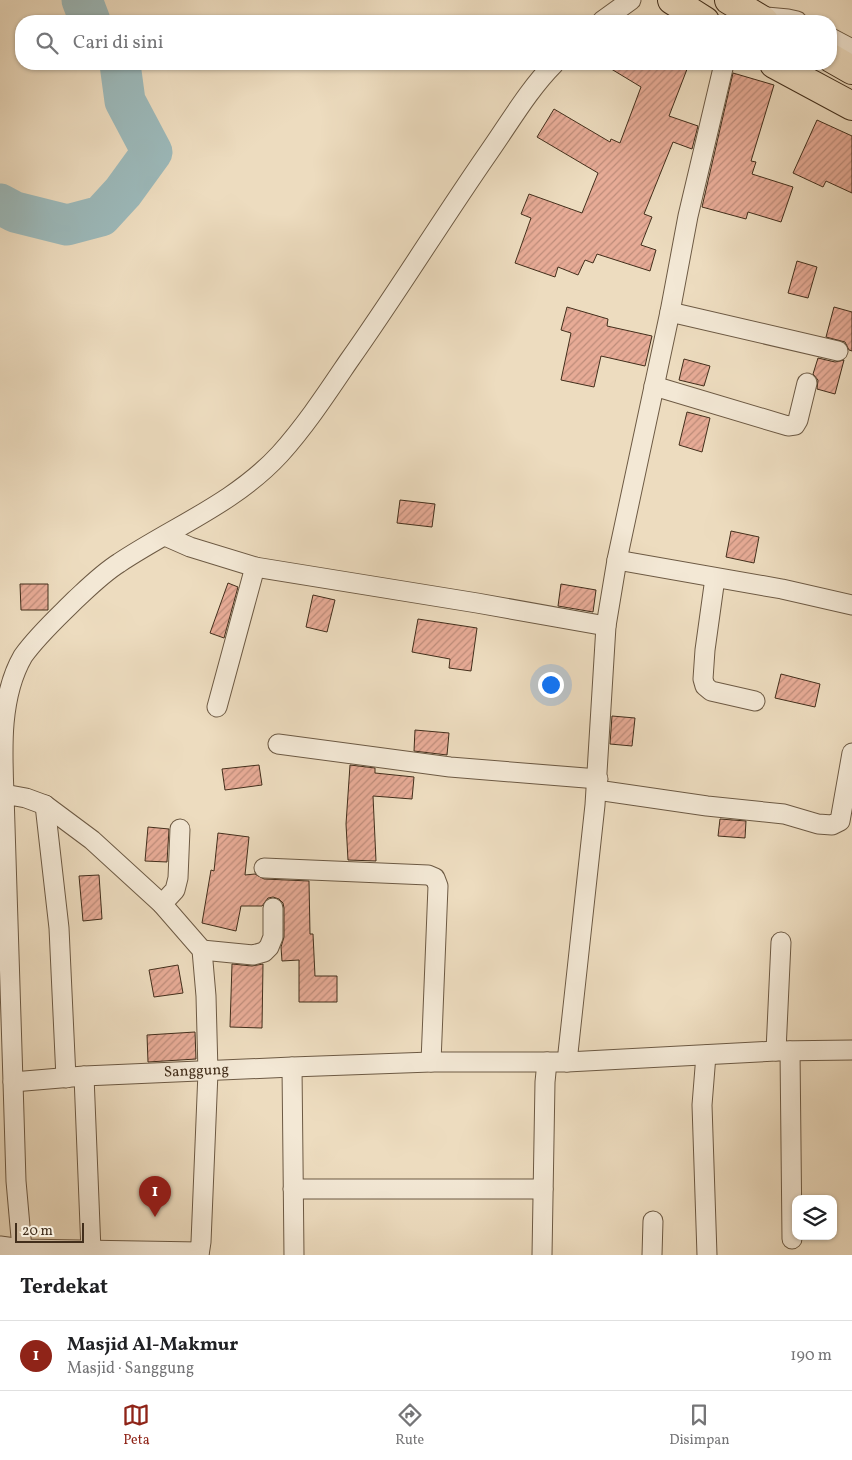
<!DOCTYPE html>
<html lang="id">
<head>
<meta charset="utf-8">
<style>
	body { margin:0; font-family:Vollkorn,serif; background:#f2f2f2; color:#202124 }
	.controls { position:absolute; right:15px; bottom:15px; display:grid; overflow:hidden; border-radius:10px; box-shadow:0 1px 4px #0004 }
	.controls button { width:45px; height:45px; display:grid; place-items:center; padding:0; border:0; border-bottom:1px solid #e0e0e0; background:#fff; color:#202124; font:25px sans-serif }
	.scale { position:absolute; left:15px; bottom:12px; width:69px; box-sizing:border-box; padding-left:5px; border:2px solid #422e1b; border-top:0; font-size:14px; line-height:18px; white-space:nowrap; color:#422e1b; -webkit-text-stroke:4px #f3e8d5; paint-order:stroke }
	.you { position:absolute; left:550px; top:684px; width:18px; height:18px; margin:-12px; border:4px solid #fff; border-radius:50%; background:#1a73e8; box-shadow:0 0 0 8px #1a73e833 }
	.badge { display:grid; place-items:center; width:32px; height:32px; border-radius:50%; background:#8f2418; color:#fff; font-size:16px; font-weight:700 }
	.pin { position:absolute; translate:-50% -41px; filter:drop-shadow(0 1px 2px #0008) }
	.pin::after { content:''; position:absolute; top:26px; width:18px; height:15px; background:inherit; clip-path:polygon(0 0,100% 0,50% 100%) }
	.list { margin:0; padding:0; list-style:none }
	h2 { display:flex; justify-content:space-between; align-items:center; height:65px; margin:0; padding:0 20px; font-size:21px }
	h2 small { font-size:16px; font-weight:400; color:#757577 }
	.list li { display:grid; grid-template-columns:32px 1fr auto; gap:15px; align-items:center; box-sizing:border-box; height:70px; padding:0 20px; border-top:1px solid #e0e0e0 }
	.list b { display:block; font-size:19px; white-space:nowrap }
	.list p { margin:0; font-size:16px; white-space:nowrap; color:#757577 }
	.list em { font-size:16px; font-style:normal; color:#757577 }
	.icon { flex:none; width:28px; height:28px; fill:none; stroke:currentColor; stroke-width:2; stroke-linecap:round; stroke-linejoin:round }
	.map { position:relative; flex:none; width:852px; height:1255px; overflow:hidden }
	.search { position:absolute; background:#fff; box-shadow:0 1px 4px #0004; left:15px; right:15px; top:15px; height:55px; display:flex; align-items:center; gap:12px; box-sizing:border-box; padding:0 18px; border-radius:20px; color:#757577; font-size:19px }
	.sheet { height:135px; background:#fff }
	nav { display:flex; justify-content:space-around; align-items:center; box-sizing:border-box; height:70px; border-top:1px solid #e0e0e0; background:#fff; font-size:14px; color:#757577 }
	nav a { display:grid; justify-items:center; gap:2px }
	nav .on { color:#8f2418 }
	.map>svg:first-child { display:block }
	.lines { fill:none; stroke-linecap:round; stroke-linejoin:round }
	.river { stroke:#9cb9ba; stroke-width:41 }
	.building { fill:url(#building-hatch); stroke:#422e1b }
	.street-casing { stroke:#6d5a44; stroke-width:21 }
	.highway-casing { stroke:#422e1b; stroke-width:30 }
	.street { stroke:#f3e8d5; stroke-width:19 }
	.highway { stroke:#eddcbf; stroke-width:28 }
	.labels { text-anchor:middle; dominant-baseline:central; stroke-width:4; stroke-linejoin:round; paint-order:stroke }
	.street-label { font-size:15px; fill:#422e1b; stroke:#f3e8d5 }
</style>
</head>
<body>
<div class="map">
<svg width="852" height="1255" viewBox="0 0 852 1255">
	<defs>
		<pattern id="building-hatch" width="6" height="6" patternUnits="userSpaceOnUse" patternTransform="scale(1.25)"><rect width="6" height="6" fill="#e7ab96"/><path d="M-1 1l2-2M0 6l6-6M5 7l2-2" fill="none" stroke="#bd8c7a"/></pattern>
	</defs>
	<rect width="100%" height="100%" fill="#eddcbf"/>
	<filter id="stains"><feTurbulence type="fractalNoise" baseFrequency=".004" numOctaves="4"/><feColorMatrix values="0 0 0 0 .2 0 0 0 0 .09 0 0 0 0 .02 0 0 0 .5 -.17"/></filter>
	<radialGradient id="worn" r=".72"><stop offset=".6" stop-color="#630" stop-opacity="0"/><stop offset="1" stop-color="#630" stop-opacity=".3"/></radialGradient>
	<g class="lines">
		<g class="river">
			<path d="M82 0 90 21"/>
			<path d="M0 204 15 212 67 225 101 216 123 192 152 152 125 101 120 64"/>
		</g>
	</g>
	<g class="building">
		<path d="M603 64H689L669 116 698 126 692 149 673 142 644 214 652 217 641 245 656 250 650 271 597 254 593 263 585 260 578 275 558 267 555 277 515 263 531 218 521 214 529 194 582 213 598 173 537 137 554 109 610 142 611 139 620 143 641 87Z"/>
		<path d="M733 73 774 85 751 161 756 162 752 174 793 187 781 222 748 212 746 219 702 207Z"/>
		<path d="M817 120 852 136V193L826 181 823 187 793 173Z"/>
		<path d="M797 261 817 267 808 298 788 293Z"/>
		<path d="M567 307 608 319 607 326 652 336 645 366 601 356 594 387 561 380 571 333 561 330Z"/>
		<path d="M834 307 852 312V351L849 350 845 342 826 337Z"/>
		<path d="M818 358 835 362 844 360 835 394 817 389 818 380 813 374Z"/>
		<path d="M684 359 710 366 704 386 679 380Z"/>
		<path d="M687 412 710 418 702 452 679 445Z"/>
		<path d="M400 500 435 504 432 527 397 523Z"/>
		<path d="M731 531 759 537 754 563 726 557Z"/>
		<path d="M228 583 238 587 224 638 210 633Z"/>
		<path d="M20 584H48V610H21Z"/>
		<path d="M561 584 596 590 593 612 558 606Z"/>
		<path d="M313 595 335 600 327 632 306 627Z"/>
		<path d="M418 619 477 628 471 671 449 668 450 659 412 652Z"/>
		<path d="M781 674 820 684 815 707 775 698Z"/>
		<path d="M612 716 635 718 632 746 610 744Z"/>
		<path d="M415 730 449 733 447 755 414 751Z"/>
		<path d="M259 765 262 785 225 790 222 769Z"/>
		<path d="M350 765 375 768V773L414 777 412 799 373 796 376 861 348 860 346 824Z"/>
		<path d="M720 819 746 821 745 838 718 836Z"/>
		<path d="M148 827 169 829 167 862 145 861Z"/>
		<path d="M218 833 249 837 245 875 255 874 264 879 309 881 310 934H313L315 976H337V1002H299V960L282 961 281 947 284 937V908L283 903 279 899 273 897 268 898 262 906H241L236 931 202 923 211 870 214 871Z"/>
		<path d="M99 875 102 919 83 921 79 876Z"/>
		<path d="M232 964 252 966 263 964 262 1028 230 1027Z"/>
		<path d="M178 965 183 993 154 997 149 970Z"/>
		<path d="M195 1032 196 1059 148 1062 147 1035Z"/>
	</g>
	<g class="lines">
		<g class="street-casing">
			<g id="street">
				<path d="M756 16 788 19 797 21"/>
				<path d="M602 21 631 0"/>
				<path d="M831 38 852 49"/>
				<path d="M670 312 838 351"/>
				<path d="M654 386 788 426 795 425 798 420 807 383"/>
				<path d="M165 536 190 547 255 567 477 603 606 626"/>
				<path d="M617 560 782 589 852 605"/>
				<path d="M715 578 705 650 703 679 705 686 711 691 755 701"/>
				<path d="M217 707 255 567"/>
				<path d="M278 744 450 767 598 779"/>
				<path d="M597 790 707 806 784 814 818 824 832 825 840 821 852 753"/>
				<path d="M4 794C2 747 0 696 23 656 38 635 57 618 75 600 89 587 103 573 119 563 173 527 235 503 280 454 306 425 327 393 348 362 397 293 441 221 489 152 510 122 529 89 554 64"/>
				<path d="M45 805 59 928 66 1078"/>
				<path d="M264 868 428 875 435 878 438 886 431 1062"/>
				<path d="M162 904 175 890 178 878 180 829"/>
				<path d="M202 950 253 955 264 952 269 947 273 937V908"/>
				<path d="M776 1051 781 942"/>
				<path d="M790 1051 792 1239"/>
				<path d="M706 1055 702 1105 707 1255"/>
				<path d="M567 1062 595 805 606 626 617 560 670 312 688 216 724 64"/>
				<path d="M292 1067 294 1255"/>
				<path d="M84 1076 91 1251"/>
				<path d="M13 1082 4 794 26 798 45 805 92 840 162 904 202 950 206 996 208 1072 201 1242 199 1255"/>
				<path d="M293 1189H543"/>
				<path d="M0 1246 22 1249 199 1252"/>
				<path id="s1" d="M22 1249 16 1181 13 1082 84 1076 292 1067 431 1062H567L776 1051 852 1050"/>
				<path d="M542 1255 545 1082 547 1062"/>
				<path d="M652 1255 653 1221"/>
			</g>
		</g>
		<g class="highway-casing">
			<g id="highway">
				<path d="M672 0 705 21"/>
				<path d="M729 0 764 21"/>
				<path d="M831 58 852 70"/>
				<path d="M774 64 852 106"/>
			</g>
		</g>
		<use href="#street" class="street"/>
		<use href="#highway" class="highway"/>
	</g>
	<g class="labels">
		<g class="street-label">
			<text stroke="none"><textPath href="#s1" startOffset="351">Sanggung</textPath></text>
		</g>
	</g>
	<rect width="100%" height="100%" filter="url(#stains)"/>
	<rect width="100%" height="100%" fill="url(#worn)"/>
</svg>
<div class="controls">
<button><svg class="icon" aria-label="layers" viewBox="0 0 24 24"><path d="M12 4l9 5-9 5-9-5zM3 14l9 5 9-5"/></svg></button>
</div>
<div class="scale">20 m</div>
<div class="you"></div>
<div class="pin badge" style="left:155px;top:1217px">1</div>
<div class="search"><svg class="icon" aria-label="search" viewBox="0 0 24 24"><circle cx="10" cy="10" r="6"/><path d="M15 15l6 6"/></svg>Cari di sini</div>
</div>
<section class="sheet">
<h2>Terdekat<small></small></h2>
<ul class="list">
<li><span class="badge">1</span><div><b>Masjid Al-Makmur</b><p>Masjid · Sanggung</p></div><em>190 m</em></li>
</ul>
</section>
<nav>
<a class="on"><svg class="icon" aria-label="map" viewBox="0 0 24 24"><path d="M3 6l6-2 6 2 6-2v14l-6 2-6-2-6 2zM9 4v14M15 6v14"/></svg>Peta</a>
<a><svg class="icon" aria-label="directions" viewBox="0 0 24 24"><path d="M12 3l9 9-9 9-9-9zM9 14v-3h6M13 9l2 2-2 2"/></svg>Rute</a>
<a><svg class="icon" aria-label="saved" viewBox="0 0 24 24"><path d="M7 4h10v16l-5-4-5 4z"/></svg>Disimpan</a>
</nav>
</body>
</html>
